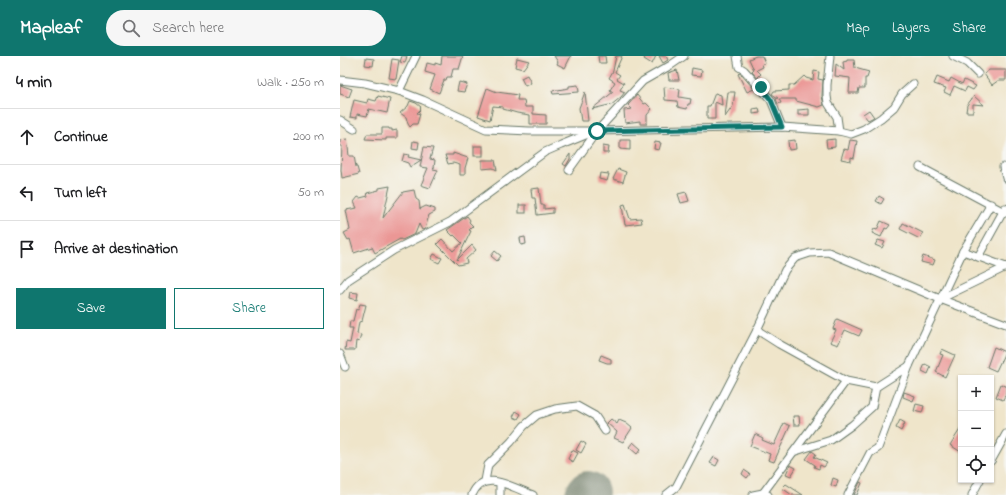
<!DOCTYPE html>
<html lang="en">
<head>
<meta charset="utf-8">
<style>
	body { margin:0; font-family:"Indie Flower",sans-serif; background:#f6f6f6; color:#202124 }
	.controls { position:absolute; right:12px; bottom:12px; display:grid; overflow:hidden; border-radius:0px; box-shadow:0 1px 3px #0004 }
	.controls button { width:36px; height:36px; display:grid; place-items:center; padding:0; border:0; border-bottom:1px solid #e0e0e0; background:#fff; color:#202124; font:20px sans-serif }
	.stop { position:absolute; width:12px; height:12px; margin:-9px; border:3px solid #0f766e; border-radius:50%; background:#fff }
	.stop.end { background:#0f766e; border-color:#fff; box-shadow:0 1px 4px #0008 }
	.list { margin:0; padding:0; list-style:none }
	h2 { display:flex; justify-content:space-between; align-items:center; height:52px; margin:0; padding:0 16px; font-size:17px }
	h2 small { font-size:13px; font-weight:400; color:#757577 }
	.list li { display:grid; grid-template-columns:26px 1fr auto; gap:12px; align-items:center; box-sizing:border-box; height:56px; padding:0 16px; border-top:1px solid #e0e0e0 }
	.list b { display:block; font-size:15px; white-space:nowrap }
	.list em { font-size:13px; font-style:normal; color:#757577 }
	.actions { display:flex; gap:8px; padding:12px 16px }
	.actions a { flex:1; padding:9px 0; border:1px solid #0f766e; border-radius:0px; text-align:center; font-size:14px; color:#0f766e }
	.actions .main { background:#0f766e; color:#fff }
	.icon { flex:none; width:22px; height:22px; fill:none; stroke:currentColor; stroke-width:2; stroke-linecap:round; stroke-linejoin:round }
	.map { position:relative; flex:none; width:666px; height:439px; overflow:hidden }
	header { display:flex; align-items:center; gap:24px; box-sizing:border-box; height:56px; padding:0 20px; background:#0f766e; color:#fff }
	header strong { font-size:19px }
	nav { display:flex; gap:22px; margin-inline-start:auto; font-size:14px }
	.search { width:280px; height:36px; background:#f6f6f6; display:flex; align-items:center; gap:10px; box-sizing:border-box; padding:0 14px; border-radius:22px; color:#757577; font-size:15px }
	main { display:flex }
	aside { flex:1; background:#fff }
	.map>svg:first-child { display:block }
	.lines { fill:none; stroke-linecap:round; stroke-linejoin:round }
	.runway { stroke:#87917f; stroke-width:42 }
	.building { fill:#eb9795 }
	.minor-casing { stroke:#687868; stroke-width:9 }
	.minor { stroke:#fff; stroke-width:7 }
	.route { stroke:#0f766e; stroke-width:5 }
</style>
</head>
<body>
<header>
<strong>Mapleaf</strong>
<div class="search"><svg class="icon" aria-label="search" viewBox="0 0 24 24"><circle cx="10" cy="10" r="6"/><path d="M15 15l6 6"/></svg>Search here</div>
<nav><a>Map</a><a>Layers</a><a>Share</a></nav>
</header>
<main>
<aside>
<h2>4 min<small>Walk · 250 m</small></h2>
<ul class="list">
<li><svg class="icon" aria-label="ahead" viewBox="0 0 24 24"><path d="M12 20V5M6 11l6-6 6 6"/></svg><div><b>Continue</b></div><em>200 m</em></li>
<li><svg class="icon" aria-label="left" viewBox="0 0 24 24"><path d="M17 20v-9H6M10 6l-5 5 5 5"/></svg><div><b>Turn left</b></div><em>50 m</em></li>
<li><svg class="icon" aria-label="arrive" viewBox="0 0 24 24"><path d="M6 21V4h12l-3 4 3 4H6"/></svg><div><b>Arrive at destination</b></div></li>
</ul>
<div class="actions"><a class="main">Save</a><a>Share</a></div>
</aside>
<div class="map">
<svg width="666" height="439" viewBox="0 0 666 439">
	<rect width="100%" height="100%" fill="#f6f6f2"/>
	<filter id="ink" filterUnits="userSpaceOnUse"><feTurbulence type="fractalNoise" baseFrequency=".025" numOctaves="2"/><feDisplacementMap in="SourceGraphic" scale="8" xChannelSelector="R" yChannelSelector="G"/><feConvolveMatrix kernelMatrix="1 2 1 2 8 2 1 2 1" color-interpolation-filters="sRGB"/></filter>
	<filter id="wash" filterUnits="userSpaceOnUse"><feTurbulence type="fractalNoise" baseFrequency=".012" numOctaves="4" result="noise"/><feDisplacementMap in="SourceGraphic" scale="16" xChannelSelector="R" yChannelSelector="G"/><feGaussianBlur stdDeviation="0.9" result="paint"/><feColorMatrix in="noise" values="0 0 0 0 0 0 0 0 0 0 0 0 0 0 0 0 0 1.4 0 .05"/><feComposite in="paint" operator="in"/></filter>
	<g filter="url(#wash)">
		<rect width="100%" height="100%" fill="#efe5ca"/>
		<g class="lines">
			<path class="runway" d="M246 439 248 436"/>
		</g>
		<g id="blocks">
			<g class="building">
				<path d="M62 0H67L65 7 60 6Z"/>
				<path d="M102 0H123L119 13H113L111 21H107L106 24H104L99 37 90 33 95 19 85 16 87 7 95 9V7L101 9Z"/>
				<path d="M214 0H231L225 12 217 8 218 6Z"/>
				<path d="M258 0H265L266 7H259Z"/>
				<path d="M276 0H282L275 16 280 19 277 23 284 27 280 34 285 36 281 41 270 50 269 49 252 53 273 36 270 34 275 26 269 22 273 15Z"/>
				<path d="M306 0H316L312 8 304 3Z"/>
				<path d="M319 0H326L328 4 323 7Z"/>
				<path d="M416 0H422L425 7 422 8 423 11 417 14 421 18 418 21 422 27 412 16 414 14 409 3Z"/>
				<path d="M26 2 34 3 33 10 25 9Z"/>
				<path d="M177 2 189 5 183 13 175 11Z"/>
				<path d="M52 3 59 4 56 23 49 22Z"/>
				<path d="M507 4H514L515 12 529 16 527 22H525V32H519L518 37H509L510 22 495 20 496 8 504 14 503 6 507 5Z"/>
				<path d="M352 12 362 14 361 20 351 19Z"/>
				<path d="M337 14 339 24H329L328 17Z"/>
				<path d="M656 14H666V24H659L652 29 644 18 649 14Z"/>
				<path d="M474 15 479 16 478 23 483 24 482 40 484 49 479 51 456 45V43H439L441 47 438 48 436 43 438 42 432 38 434 35 449 34V29H454L464 20 466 22 473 24Z"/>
				<path d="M399 17 401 18 414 33 407 36 398 18Z"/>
				<path d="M187 19 191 27 185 30 181 22Z"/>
				<path d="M597 21 609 26 611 22 622 28 624 24 636 30 633 34 627 31 625 35 614 30 610 39 604 36 606 32 594 28Z"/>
				<path d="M119 26 127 28 124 36 117 35Z"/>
				<path d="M0 29 12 33 9 41 0 38Z"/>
				<path d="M238 29 239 36 213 38 212 35 229 32V30Z"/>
				<path d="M324 31 340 33 339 41 351 43 350 48H348L347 53 338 51 337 45 325 44Z"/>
				<path d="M147 32 157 36 178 39 177 44H184L185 51H193V58L206 59V68H190V59L177 57 163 53V51L153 50 150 64 138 60Z"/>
				<path d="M245 36 248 65H241L239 52Z"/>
				<path d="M388 36H395L393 50 385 61Z"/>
				<path d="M375 37 381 39 382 49 375 46V63H367V50H370Z"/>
				<path d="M297 39 304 48 306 47 312 53 307 59V68H300V65L285 67 284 54 292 53 288 49Z"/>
				<path d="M38 40 50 43 47 57 29 53 27 60 17 58V62L10 61 14 44 27 47 28 43 36 45Z"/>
				<path d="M634 40 644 49 633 48V56H626L627 49Z"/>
				<path d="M70 45 76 47 81 51 80 52 81 53 77 57 80 58 77 68H73L70 71 68 68 66 61 60 57 68 50Z"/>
				<path d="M419 52 420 57 413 58V53Z"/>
				<path d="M469 53V59H458V54Z"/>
				<path d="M529 54 534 61 528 64 523 58Z"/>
				<path d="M42 72H49V73H52V75L57 74V82H46V84L25 83 27 78H42Z"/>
				<path d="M7 83 9 100H14L16 111H17L19 118 2 122 1 114 2 90H0V84Z"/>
				<path d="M495 83V91L487 92 486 84Z"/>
				<path d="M280 84H290V94L280 93Z"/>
				<path d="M455 84 456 93 449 94 448 85Z"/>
				<path d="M510 84 517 85 514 102 511 101V105L501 103 504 93 508 94Z"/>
				<path d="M73 85 79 86 78 93 72 92Z"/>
				<path d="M315 86 321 87 319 94 314 93Z"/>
				<rect x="134" y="90" width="9" height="10"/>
				<path d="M263 90 269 91 268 97H263Z"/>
				<path d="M84 91 93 92 90 103 95 104 94 112 93 113 98 114 90 132 81 129 88 112 80 111Z"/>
				<path d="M113 97 128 102 125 112V119H120V109L113 107 108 108 105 99H113Z"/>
				<path d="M64 98 69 99 68 101 81 104 70 111 68 107 62 105Z"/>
				<path d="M230 98V103L226 110 223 108Z"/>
				<path d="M142 104H155L157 114 153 112 142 113Z"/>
				<path d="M278 113 286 116 283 126 273 123Z"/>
				<path d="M260 117 269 118 267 125 259 123Z"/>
				<path d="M50 130 43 162 63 136 74 134 76 143 79 145 80 153 86 150 95 153V156L89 159 85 173 82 174 79 168 75 178 62 184 60 183 35 197 32 191 14 197 10 183 8 184 4 177 10 174 6 154 17 152 14 146 18 141 20 142 28 140 27 137 39 134V132Z"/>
				<path d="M199 132 201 149H204V153L213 152V157L197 159 195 142H192L191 133Z"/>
				<path d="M346 136 349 145 341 147 338 138Z"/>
				<path d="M539 140 544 143 541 148 536 145Z"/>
				<path d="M285 148 290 163 301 162 302 167 285 169 282 149Z"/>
				<rect x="179" y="149" width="7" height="8"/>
				<path d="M127 160 130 164 129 166 133 170 129 174 131 175 117 204 132 189 136 194 126 203 127 207 118 209 97 188 102 183 113 195 122 187 114 179 113 180 107 174Z"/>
				<path d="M541 165 550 169 547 173 545 172 541 181 532 177 534 173 537 174Z"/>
				<path d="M563 167 583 177 580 183 560 173Z"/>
				<path d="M185 181 186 188 181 189 180 182Z"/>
				<path d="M538 184 545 186 542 192 535 189Z"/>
				<path d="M155 195 161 200 157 205 151 200Z"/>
				<path d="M94 198 102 202 99 207 91 203Z"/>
				<path d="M583 200 595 204 593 209 581 206Z"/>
				<path d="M10 236 18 237 17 244 9 242Z"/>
				<path d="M20 248 26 249 22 265 19 266 17 278 21 279 19 286 16 285 15 294H5L6 286 10 287 13 272H9L10 265H13L16 253 18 254Z"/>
				<path d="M497 263 522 274 519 280 505 274 498 289 490 286 496 274 493 273Z"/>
				<path d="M654 291 665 296 656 315 647 311Z"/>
				<path d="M602 293 615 299 605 321 596 316 603 299 600 298Z"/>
				<path d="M261 299 271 303V307H267L259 304Z"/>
				<path d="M585 308 591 311 588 318 582 315Z"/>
				<path d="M661 328 666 330V337L663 344 656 341Z"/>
				<path d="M564 336 575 340 573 345 563 341Z"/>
				<path d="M576 348 584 350 582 357 574 355Z"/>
				<path d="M176 355 181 358 178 363 173 361Z"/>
				<path d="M453 360H459L460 369H454Z"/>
				<path d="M271 363 277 368 279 364 286 367 292 372 283 386 274 382 277 376 267 367Z"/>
				<path d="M560 364 565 367 561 375 556 372Z"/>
				<path d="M444 367 450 370 434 406 428 404 430 398 410 390 415 378 423 382 422 384 434 389Z"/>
				<path d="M621 372V396L610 389Z"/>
				<path d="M241 385 246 388 241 397 236 394Z"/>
				<path d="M293 386 301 393 297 398 289 391Z"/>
				<path d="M232 394 238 397 233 406 228 403Z"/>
				<path d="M472 395 476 398 474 401 487 407 484 411 480 409 479 413 474 411 475 409 466 403Z"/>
				<path d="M374 401 379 404 376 410 370 407Z"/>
				<path d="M450 409 456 412 451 420 446 418Z"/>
				<path d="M404 414 410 418 407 422 402 418Z"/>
				<path d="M493 422 498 424 496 431 491 429Z"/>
				<path d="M520 426 522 427 517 439H514Z"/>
				<path d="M446 428 463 439H452L442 432Z"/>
			</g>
		</g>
	</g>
	<g filter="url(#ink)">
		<use href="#blocks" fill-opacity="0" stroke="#687868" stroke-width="1"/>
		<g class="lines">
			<g class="minor-casing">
				<g id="minor">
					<path d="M397 0 399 11 404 14 431 44 442 71"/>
					<path d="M490 0 487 29V40L488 47 497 61 499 75"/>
					<path d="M613 0 627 7 638 18"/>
					<path d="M0 24 25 27 59 35 83 44 146 73 189 75H257L442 71 499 75 511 78 524 73 541 62 554 51 562 38 573 28"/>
					<path d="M59 35 76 0"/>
					<path d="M0 64 14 73"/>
					<path d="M580 111 666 157"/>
					<path d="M663 111 666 122"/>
					<path d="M229 114 257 75 303 25 331 9 344 0"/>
					<path d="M623 195 666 211"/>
					<path d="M638 201 665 152"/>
					<path d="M0 234 8 224 54 194 110 166 205 96 221 89 253 76"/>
					<path d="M600 243 666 211"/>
					<path d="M417 274 439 288 506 325 536 331 569 310"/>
					<path d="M0 298 5 311"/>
					<path d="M456 395 491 384 512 369 532 351 536 331"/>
					<path d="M651 405 666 378"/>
					<path d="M145 425 148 409 171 386 184 370 197 359 215 353 237 350 255 360 265 375"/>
					<path d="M160 427V439"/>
					<path d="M423 437 506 325"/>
					<path d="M132 439C143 412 173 432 193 439"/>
					<path d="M326 439 336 431 417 274 445 214 455 202 470 197 488 196 600 243 666 268"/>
					<path d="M413 439 423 437 428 439"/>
					<path d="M508 439 530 397 538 392 569 310 623 195 651 148"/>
					<path d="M632 439 640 424"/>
				</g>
			</g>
			<use href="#minor" class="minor"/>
		</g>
	</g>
	<g class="lines" filter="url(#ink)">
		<path class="route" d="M257 75 442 71 431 44 421 31"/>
	</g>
</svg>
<div class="controls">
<button>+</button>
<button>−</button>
<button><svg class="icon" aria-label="locate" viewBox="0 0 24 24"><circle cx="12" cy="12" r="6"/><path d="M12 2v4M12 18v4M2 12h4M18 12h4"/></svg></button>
</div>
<div class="stop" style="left:257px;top:75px"></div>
<div class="stop end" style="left:421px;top:31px"></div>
</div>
</main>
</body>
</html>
